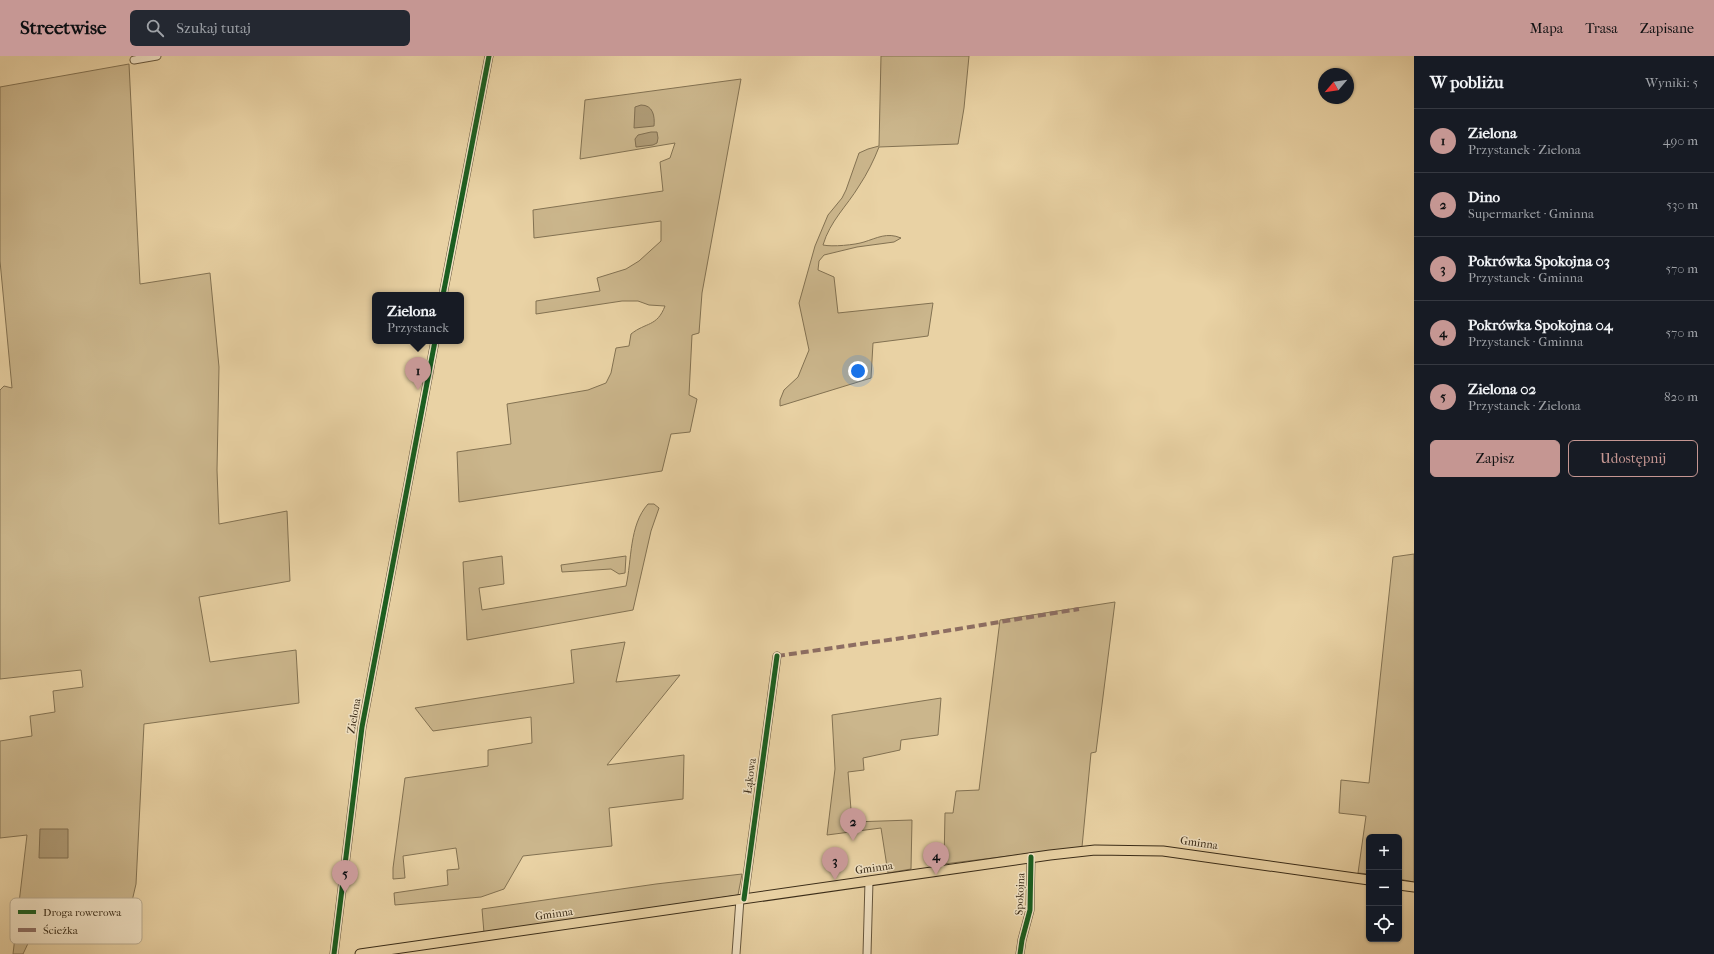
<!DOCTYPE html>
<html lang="pl">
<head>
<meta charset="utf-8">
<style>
	body { margin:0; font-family:"IM FELL French Canon",serif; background:#242831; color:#f1f3f6 }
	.controls { position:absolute; right:12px; bottom:12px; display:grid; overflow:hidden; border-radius:6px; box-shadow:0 1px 3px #0004 }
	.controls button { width:36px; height:36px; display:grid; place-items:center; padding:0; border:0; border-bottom:1px solid #363941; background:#171b24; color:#f1f3f6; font:20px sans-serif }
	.compass { position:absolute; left:1318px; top:12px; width:36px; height:36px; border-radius:50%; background:#171b24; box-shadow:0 1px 3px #0004; rotate:241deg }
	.you { position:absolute; left:858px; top:315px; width:14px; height:14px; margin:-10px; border:3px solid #fff; border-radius:50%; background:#1a73e8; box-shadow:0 0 0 6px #1a73e833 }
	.badge { display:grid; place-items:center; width:26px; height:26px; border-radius:50%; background:#c59692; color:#111; font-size:13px; font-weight:700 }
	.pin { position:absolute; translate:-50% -33px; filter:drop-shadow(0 1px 2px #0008) }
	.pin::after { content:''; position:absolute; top:21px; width:14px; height:12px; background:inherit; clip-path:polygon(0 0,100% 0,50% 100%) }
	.popup { position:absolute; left:372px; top:236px; width:92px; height:52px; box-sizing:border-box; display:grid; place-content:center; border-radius:6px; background:#171b24; filter:drop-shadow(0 1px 3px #0005); font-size:13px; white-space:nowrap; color:#9ea1a6 }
	.popup b { font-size:15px; color:#f1f3f6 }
	.popup::after { content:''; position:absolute; left:50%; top:100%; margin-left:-8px; border:8px solid transparent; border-top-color:#171b24 }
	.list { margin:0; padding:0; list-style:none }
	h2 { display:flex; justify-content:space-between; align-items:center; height:52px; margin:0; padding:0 16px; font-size:17px }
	h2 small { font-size:13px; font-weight:400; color:#9ea1a6 }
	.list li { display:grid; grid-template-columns:26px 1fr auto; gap:12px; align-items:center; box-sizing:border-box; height:64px; padding:0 16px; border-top:1px solid #363941 }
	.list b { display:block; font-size:15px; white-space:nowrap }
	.list p { margin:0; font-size:13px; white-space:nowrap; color:#9ea1a6 }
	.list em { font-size:13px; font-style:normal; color:#9ea1a6 }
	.actions { display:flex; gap:8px; padding:12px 16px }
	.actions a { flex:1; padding:9px 0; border:1px solid #c59692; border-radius:6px; text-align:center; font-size:14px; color:#c59692 }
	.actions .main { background:#c59692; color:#111 }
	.icon { flex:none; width:22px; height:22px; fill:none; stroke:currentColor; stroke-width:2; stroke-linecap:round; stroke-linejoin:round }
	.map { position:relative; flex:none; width:1414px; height:898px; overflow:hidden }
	header { display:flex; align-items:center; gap:24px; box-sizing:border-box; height:56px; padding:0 20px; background:#c59692; color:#111 }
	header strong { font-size:19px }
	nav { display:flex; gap:22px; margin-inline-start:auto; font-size:14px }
	.search { width:280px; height:36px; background:#242831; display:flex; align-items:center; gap:10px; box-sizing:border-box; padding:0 14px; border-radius:6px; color:#9ea1a6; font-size:15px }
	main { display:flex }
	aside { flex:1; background:#171b24 }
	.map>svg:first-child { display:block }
	.green { fill:#cbb68c; stroke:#837252 }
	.water { fill:#ae9a75; stroke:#806e50 }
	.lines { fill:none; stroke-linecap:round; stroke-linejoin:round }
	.minor-casing { stroke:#66563c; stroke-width:9 }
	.major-casing { stroke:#3b2d19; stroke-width:11 }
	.minor { stroke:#f1e2c4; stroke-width:7 }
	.major { stroke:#e9d2a4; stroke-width:9 }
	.quiet { stroke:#8d6e63; stroke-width:4; stroke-dasharray:8 4; stroke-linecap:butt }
	.cycleway-casing { stroke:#f1e2c4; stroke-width:8 }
	.cycleway { stroke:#1b5e20; stroke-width:5 }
	.labels { text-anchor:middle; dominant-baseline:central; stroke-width:3; stroke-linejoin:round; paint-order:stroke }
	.street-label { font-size:11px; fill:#3b2d19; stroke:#f1e2c4 }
	.key { fill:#f1e2c4; stroke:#baac91; stroke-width:1 }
	.key-label { font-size:11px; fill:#3b2d19 }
</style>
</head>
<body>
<header>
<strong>Streetwise</strong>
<div class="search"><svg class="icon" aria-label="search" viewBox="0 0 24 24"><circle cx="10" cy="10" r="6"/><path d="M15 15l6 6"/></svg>Szukaj tutaj</div>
<nav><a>Mapa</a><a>Trasa</a><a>Zapisane</a></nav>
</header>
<main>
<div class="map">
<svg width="1414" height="898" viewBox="0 0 1414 898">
	<rect width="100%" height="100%" fill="#e9d2a4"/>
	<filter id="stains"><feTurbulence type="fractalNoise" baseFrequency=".005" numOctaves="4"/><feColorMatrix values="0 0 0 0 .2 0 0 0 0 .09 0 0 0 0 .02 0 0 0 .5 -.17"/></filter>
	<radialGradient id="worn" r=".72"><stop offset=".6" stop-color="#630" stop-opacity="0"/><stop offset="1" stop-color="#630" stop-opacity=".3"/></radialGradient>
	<g class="green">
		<path d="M881 0H969L964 52 958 88 879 91C874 104 867 118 859 130 847 150 830 165 823 189 832 191 855 189 864 186 877 182 887 176 901 182L894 186 857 191 824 199 819 205 818 214 834 221 838 257 933 247 928 280 873 287 871 322 780 350V344L784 334 798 321 809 294 799 247 815 190 828 159 842 142 846 134 859 97 868 93 879 90Z"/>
		<path d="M129 8 140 228 210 217 219 311 217 414 219 468 287 455 290 525 199 541 210 606 296 594 299 647 144 668 136 828 126 871 32 879 23 898H13L27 779 0 782V685L32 680 30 660 55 656 53 635 83 631 81 614 0 623V334L4 330 12 332 0 205V31Z"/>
		<path d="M741 23 702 237 699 277 692 279 689 339 697 343 690 376 671 378 662 415 459 446 457 396 511 388 507 348 588 334 606 327 611 317 616 292 629 290 631 278C646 266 657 271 665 250L649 249 638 245H622L536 258V245L600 235 597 222 626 213 639 205 661 185V165L534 182 533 154 663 135 660 106 670 102 675 87 580 103 585 44Z"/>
		<path d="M648 448H654L659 452 651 475 633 554 467 584 463 506 502 500 504 528 479 532 482 554 626 530C632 504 629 469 648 448Z"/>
		<path d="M1414 498V826L1399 823V781H1369V818L1358 817 1366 760 1339 757 1341 724 1369 727 1393 501Z"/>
		<path d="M626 500 625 517 619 518 611 513 562 516 561 509Z"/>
		<path d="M1115 546 1096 696 1091 697 1082 791 944 808 945 757H953L956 735 979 734 1000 564Z"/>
		<path d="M625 586 616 626 680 619 607 709 684 699 683 743 609 752 612 790 523 800 504 833 481 841 395 849 394 837 448 829 447 814 459 813 456 792 403 800 405 822 393 823V812L405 722 488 710V694L532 687 531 661 433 675 415 652 574 627 571 594Z"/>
		<path d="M941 642 938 679 901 684 900 694 863 702 864 714 848 716 852 766 912 764 911 813 888 817 881 772 827 779 835 713 832 659Z"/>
		<path d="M742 818 738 839 484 877 482 853 656 828Z"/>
	</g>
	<g class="water">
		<path d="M641 49C653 49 655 60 654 70L634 72 635 51Z"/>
		<path d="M651 76H657L658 82 657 87 653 89 636 91 635 83 638 79Z"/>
		<path d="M40 773H68V802H39Z"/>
	</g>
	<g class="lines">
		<g class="minor-casing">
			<g id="minor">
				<path d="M134 4 157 0"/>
				<path d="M443 239 489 0"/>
				<path d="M744 843 777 600"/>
				<path d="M334 898 362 671 435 285"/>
				<path d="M736 898 740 843"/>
				<path d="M867 898 869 825"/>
				<path d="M1020 898 1022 884 1030 854 1031 801"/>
			</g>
		</g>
		<g class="major-casing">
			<g id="major">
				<path d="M1399 829 1414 831"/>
				<path d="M360 898 1050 799 1095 794 1163 795 1369 824"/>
			</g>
		</g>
		<use href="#minor" class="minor"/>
		<use href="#major" class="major"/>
		<path class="quiet" d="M777 600 909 581 1079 553"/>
		<g class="cycleway-casing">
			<g id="cycleway">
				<path d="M443 239 489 0"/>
				<path d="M744 843 777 600"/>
				<path d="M334 898 362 671 435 285"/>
				<path d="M1020 898 1022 884 1030 854 1031 801"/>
			</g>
		</g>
		<use href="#cycleway" class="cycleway"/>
	</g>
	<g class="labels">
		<g class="street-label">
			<text transform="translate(354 660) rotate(-80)">Zielona</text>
			<text transform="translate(750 720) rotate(-82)">Łąkowa</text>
			<text transform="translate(1199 787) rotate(8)">Gminna</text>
			<text transform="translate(874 812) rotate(-8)">Gminna</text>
			<text transform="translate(1020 838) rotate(-87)">Spokojna</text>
			<text transform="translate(554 858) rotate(-8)">Gminna</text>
		</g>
	</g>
	<rect x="10" y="842" width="132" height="46" rx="6" class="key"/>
	<rect x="18" y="854" width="18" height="4" fill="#1b5e20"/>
	<rect x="18" y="872" width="18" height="4" fill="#8d6e63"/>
	<g class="key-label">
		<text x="43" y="860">Droga rowerowa</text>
		<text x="43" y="878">Ścieżka</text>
	</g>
	<rect width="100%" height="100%" filter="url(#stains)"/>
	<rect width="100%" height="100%" fill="url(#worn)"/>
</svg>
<div class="controls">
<button>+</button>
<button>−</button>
<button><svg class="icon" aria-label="locate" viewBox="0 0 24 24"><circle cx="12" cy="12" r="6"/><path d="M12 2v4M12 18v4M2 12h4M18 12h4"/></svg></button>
</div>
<svg class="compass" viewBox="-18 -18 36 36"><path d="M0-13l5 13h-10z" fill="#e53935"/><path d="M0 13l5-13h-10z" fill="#9ea1a6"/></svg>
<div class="you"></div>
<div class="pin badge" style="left:418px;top:334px">1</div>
<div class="popup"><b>Zielona</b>Przystanek</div>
<div class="pin badge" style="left:853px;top:785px">2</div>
<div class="pin badge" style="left:835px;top:824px">3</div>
<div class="pin badge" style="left:936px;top:819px">4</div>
<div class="pin badge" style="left:345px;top:837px">5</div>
</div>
<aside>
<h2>W pobliżu<small>Wyniki: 5</small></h2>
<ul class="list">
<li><span class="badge">1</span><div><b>Zielona</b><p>Przystanek · Zielona</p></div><em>490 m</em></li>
<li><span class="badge">2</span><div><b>Dino</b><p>Supermarket · Gminna</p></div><em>530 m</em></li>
<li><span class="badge">3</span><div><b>Pokrówka Spokojna 03</b><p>Przystanek · Gminna</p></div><em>570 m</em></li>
<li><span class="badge">4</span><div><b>Pokrówka Spokojna 04</b><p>Przystanek · Gminna</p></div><em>570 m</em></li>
<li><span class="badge">5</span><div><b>Zielona 02</b><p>Przystanek · Zielona</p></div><em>820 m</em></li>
</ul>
<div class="actions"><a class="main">Zapisz</a><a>Udostępnij</a></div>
</aside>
</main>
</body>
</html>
